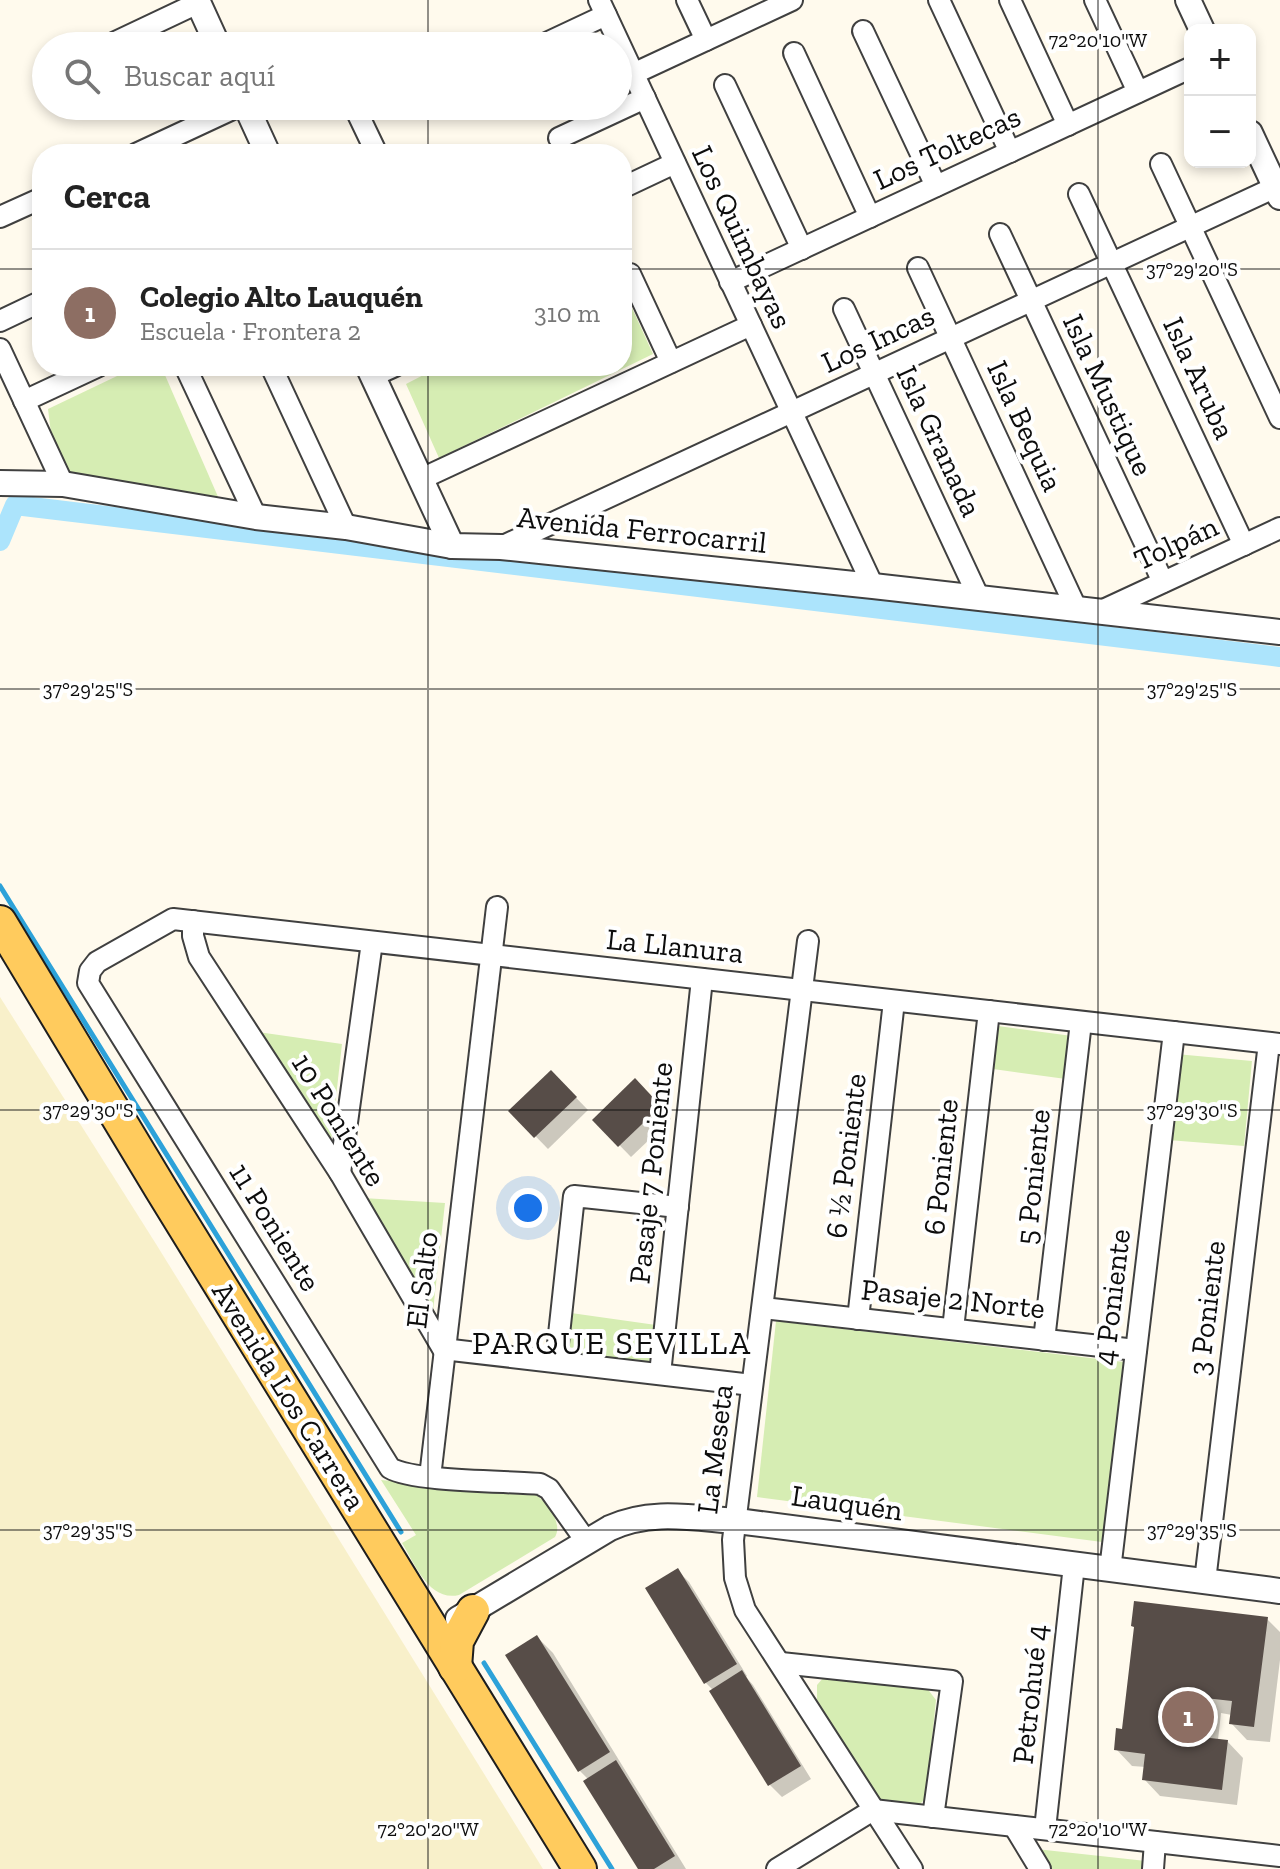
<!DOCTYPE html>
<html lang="es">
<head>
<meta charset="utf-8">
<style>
	body { margin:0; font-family:"Zilla Slab",serif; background:#f2f2f2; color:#222 }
	.controls { position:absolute; right:24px; top:24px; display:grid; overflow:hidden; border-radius:16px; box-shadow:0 4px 12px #0003 }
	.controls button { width:72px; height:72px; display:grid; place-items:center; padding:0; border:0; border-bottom:2px solid #e0e0e0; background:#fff; color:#222; font:40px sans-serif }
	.you { position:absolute; left:528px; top:1208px; width:28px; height:28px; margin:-20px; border:6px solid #fff; border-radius:50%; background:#1a73e8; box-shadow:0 0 0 12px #1a73e833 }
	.badge { display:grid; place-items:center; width:52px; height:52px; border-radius:50%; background:#0f766e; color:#fff; font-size:26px; font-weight:700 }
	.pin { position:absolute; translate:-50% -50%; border:4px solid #fff; box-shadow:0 2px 8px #0006 }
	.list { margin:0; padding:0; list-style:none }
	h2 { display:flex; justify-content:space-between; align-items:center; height:104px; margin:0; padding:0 32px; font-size:34px }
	h2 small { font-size:26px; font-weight:400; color:#767676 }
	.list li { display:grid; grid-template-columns:52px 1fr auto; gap:24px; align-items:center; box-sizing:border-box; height:128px; padding:0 32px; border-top:2px solid #e0e0e0 }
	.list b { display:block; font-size:30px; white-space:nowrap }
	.list p { margin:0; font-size:26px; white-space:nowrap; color:#767676 }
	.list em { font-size:26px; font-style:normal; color:#767676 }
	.icon { flex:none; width:44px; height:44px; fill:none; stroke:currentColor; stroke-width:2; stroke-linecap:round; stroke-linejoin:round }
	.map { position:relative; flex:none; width:1280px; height:1869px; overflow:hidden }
	.search { position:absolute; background:#fff; box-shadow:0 4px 12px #0003; left:32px; top:32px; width:600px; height:88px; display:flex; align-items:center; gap:20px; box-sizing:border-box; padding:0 28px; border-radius:44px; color:#767676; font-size:30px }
	.panel { position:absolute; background:#fff; box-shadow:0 4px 12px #0003; left:32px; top:144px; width:600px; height:232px; border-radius:32px }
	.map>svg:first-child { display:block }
	.farmland { fill:#f8f0ca }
	.green { fill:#d6edb3 }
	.shadow { fill:#0003 }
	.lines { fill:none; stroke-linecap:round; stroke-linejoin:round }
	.stream { stroke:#2da2d9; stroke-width:5 }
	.canal { stroke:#ace4fc; stroke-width:20 }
	.building { fill:#574d48 }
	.minor-casing { stroke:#404040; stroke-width:24 }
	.tertiary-casing { stroke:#404040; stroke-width:28 }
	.primary-casing { stroke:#1e1e1e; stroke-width:36 }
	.minor { stroke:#fff; stroke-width:20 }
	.tertiary { stroke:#fff; stroke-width:24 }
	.primary { stroke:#ffcb5d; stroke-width:32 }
	.ticks { fill:none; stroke:#0d0d0d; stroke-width:2; stroke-opacity:0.45 }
	.labels { text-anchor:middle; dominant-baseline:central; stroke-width:8; stroke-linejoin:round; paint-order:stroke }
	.street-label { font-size:30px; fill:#0d0d0d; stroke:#fff }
	.neighbourhood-label { font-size:32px; letter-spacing:2px; fill:#0d0d0d; stroke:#fff }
	.ticks-label { font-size:20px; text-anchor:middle; fill:#0d0d0d; stroke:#fff; stroke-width:8; stroke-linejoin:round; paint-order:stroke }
</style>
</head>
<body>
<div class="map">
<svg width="1280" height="1869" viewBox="0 0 1280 1869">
	<rect width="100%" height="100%" fill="#fffaed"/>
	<path class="farmland" d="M0 997 156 1244 543 1869H0Z"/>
	<g class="green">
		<path d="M622 286 653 354 439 458 406 384 441 366H622Z"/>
		<path d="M138 366H161L219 499 57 481 48 409Z"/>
		<path d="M998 1026 1072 1036 1066 1079 993 1069Z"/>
		<path d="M258 1032 342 1044 330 1150Z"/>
		<path d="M1176 1054 1252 1061 1244 1146 1168 1140Z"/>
		<path d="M363 1198 445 1203 433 1311Z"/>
		<path d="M571 1313 656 1325 648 1367 566 1356Z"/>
		<path d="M776 1321 1124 1362 1102 1542 757 1497Z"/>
		<path d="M381 1480 536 1495C548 1503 563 1524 555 1537L459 1595C429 1602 415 1564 402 1543L416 1535Z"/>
		<path d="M824 1677 926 1687 936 1700 926 1798 917 1807 878 1802 817 1700V1685Z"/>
		<path d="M1036 1849 1146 1861V1869H1048Z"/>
	</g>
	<g class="shadow">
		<path d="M551 1072 588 1110 548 1149 511 1111Z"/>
		<path d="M635 1081 671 1119 631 1157 595 1120Z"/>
		<path d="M677 1570 689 1582 747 1676 746 1677 753 1685 811 1779 782 1797 770 1785 713 1690 706 1683Z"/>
		<path d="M1267 1619 1280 1632V1660L1270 1742 1247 1740 1231 1723 1232 1715 1221 1713 1218 1740 1227 1741 1243 1758 1237 1805 1160 1796 1144 1779 1146 1767 1132 1766 1116 1749 1123 1731Z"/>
		<path d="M537 1637 553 1653 686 1869H640L589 1780 580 1771Z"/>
	</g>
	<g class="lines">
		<g class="stream">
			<path d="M0 886 401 1532"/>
			<path d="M484 1663 612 1869"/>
		</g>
		<path class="canal" d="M0 541 15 505 1280 657"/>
	</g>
	<g class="building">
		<path d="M551 1070 577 1097 534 1138 508 1111Z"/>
		<path d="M635 1078 661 1106 618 1147 592 1120Z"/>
		<path d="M678 1568 737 1664 704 1684 645 1588Z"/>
		<path d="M1134 1601 1268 1617 1254 1727 1229 1724 1232 1701 1205 1698 1201 1737 1228 1740 1222 1790 1142 1780 1145 1754 1114 1750 1116 1728 1122 1729 1134 1627 1131 1626Z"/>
		<path d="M537 1635 610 1752 578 1772 505 1655Z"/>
		<path d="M742 1670 801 1766 768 1786 709 1691Z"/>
		<path d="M616 1760 675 1856 654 1869H638L583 1781Z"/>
	</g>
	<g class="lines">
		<g class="minor-casing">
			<g id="minor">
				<path d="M599 0 873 586"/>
				<path d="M687 0 706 40"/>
				<path d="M939 0 1010 152"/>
				<path d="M1010 0 1068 125"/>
				<path d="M1095 0 1138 92"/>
				<path d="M863 31 936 186"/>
				<path d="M107 46 198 3"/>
				<path d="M540 46 606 15"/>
				<path d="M794 53 870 217"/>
				<path d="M633 74 792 0"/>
				<path d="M725 85 802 249"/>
				<path d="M354 106 377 154"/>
				<path d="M559 138 645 98"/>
				<path d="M136 154 239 106"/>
				<path d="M1161 164 1280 418"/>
				<path d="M622 188 675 163"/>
				<path d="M1079 194 1244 545"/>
				<path d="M0 217 42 198"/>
				<path d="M1000 234 1163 582"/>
				<path d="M918 268 1077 610"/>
				<path d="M630 274 671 362"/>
				<path d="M730 282 1190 68"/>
				<path d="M844 309 979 598"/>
				<path d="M0 321 42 301"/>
				<path d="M0 349 63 484"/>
				<path d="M185 366 256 517"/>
				<path d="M271 366 346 527"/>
				<path d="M373 376 395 366"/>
				<path d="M24 401 99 366"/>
				<path d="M421 479 751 325"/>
				<path d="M501 547 1280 185"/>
				<path d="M1099 612 1280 528"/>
				<path d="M193 921V936L199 957 340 1173 443 1349 752 1385"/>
				<path d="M808 941 733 1540 735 1578 745 1610 912 1869"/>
				<path d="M340 1173 372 942"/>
				<path d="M763 1308 1136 1350"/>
				<path d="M858 1319 894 1001"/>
				<path d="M953 1329 989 1011"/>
				<path d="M1044 1340 1081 1022"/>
				<path d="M556 1362 574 1196 678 1207"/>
				<path d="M660 1374 702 979"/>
				<path d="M430 1477 497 907"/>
				<path d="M586 1541 549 1489 540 1484C507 1481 414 1482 390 1468L88 983 90 971 97 962 173 919 1280 1044"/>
				<path d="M1110 1570 1174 1032"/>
				<path d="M1205 1581 1269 1043"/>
				<path d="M781 1663 952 1681 933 1817"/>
				<path d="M1014 1826 1040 1869"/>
				<path d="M1045 1829 1074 1565"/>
				<path d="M777 1869 873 1810 1280 1856"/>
				<path d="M1153 1869 1155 1842"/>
			</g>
		</g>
		<g class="tertiary-casing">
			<g id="tertiary">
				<path d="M197 0 218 46"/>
				<path d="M1188 0 1202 30"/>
				<path d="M246 106 268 154"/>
				<path d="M1250 133 1280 197"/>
				<path d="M368 366 452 546"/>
				<path d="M0 483 63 484 256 517 346 527 452 546 501 547 873 586 1280 632"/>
				<path d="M458 1619 610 1528C651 1509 693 1518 737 1521L1280 1591"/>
			</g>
		</g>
		<g class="primary-casing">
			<g id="primary">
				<path d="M0 922 161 1189 580 1869"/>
				<path d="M455 1667 457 1641 473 1611"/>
			</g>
		</g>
		<use href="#minor" class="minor"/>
		<use href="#tertiary" class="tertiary"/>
		<use href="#primary" class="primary"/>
	</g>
	<path class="ticks" d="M428 0V46M1098 0V1869M428 106V154M0 269H42M622 269H1280M428 366V1869M0 689H1280M0 1110H1280M0 1530H1280"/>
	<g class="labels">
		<g class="street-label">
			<text transform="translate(947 148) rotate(-25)">Los Toltecas</text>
			<text transform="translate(742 237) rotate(65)">Los Quimbayas</text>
			<text transform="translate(878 339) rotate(-25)">Los Incas</text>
			<text transform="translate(1199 378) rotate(65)">Isla Aruba</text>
			<text transform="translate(1108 395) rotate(65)">Isla Mustique</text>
			<text transform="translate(1025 426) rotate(65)">Isla Bequia</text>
			<text transform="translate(939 441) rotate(65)">Isla Granada</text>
			<text transform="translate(642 530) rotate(6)">Avenida Ferrocarril</text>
			<text transform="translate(1176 543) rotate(-25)">Tolpán</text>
			<text transform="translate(675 946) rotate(6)">La Llanura</text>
			<text transform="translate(339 1120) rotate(58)">10 Poniente</text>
			<text transform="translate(846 1156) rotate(-83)">6 ½ Poniente</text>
			<text transform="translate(941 1167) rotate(-84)">6 Poniente</text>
			<text transform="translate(651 1173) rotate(-84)">Pasaje 7 Poniente</text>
			<text transform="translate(1033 1177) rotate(-84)">5 Poniente</text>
			<text transform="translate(275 1227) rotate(58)">11 Poniente</text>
			<text transform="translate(422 1280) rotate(-83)">El Salto</text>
			<text transform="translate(1112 1297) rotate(-83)">4 Poniente</text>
			<text transform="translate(953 1299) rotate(6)">Pasaje 2 Norte</text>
			<text transform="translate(1207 1308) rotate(-83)">3 Poniente</text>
			<text transform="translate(289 1396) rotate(58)">Avenida Los Carrera</text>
			<text transform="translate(715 1449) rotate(-83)">La Meseta</text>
			<text transform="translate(847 1503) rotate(8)">Lauquén</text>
			<text transform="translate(1030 1694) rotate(-84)">Petrohué 4</text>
		</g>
		<g class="neighbourhood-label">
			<text x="612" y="1343">PARQUE SEVILLA</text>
		</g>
	</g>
	<g class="ticks-label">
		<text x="1098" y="47">72°20'10"W</text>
		<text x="1192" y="276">37°29'20"S</text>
		<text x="88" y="696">37°29'25"S</text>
		<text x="1192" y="696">37°29'25"S</text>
		<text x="88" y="1117">37°29'30"S</text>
		<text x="1192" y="1117">37°29'30"S</text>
		<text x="88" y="1537">37°29'35"S</text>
		<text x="1192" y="1537">37°29'35"S</text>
		<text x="428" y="1836">72°20'20"W</text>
		<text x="1098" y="1836">72°20'10"W</text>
	</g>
</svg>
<div class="controls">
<button>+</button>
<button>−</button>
</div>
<div class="you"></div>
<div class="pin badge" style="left:1188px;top:1717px;background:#8d6e63">1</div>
<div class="search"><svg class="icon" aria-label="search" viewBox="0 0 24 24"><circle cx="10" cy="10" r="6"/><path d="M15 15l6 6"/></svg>Buscar aquí</div>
<section class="panel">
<h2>Cerca<small></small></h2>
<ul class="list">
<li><span class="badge" style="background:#8d6e63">1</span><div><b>Colegio Alto Lauquén</b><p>Escuela · Frontera 2</p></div><em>310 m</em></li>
</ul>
</section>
</div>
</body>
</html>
